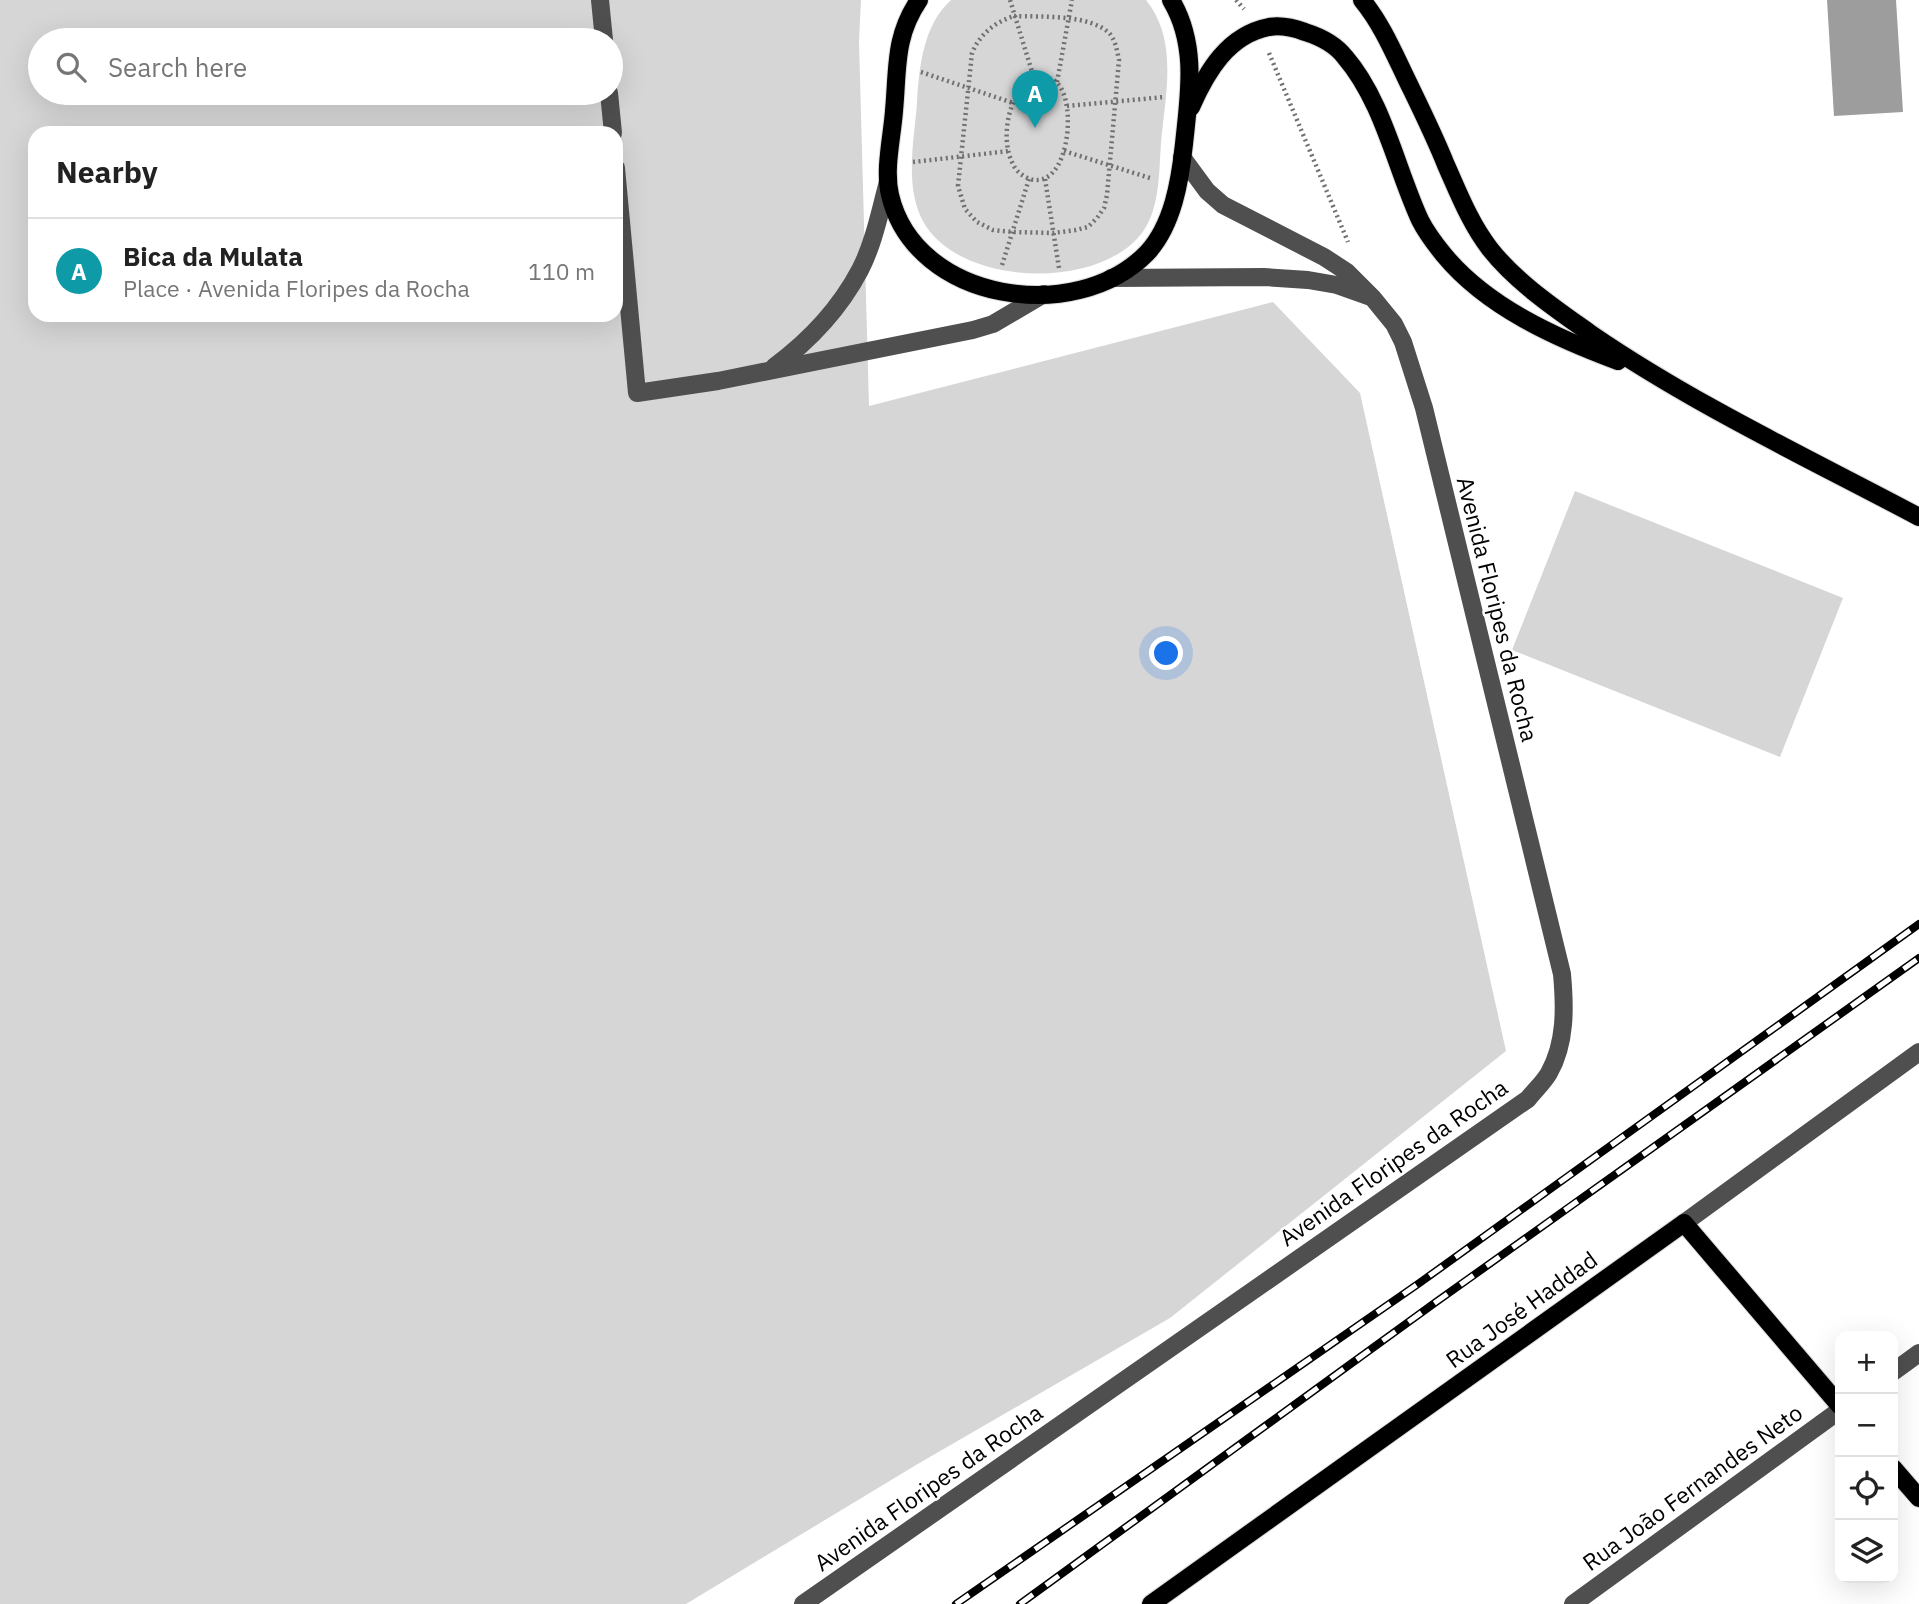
<!DOCTYPE html>
<html lang="en">
<head>
<meta charset="utf-8">
<style>
	body { margin:0; font-family:"IBM Plex Sans",sans-serif; background:#f6f6f6; color:#222 }
	.controls { position:absolute; right:21px; bottom:21px; display:grid; overflow:hidden; border-radius:14px; box-shadow:0 7px 28px #0002 }
	.controls button { width:63px; height:63px; display:grid; place-items:center; padding:0; border:0; border-bottom:2px solid #e0e0e0; background:#fff; color:#222; font:35px sans-serif }
	.you { position:absolute; left:1167px; top:654px; width:24px; height:24px; margin:-18px; border:5px solid #fff; border-radius:50%; background:#1a73e8; box-shadow:0 0 0 10px #1a73e833 }
	.badge { display:grid; place-items:center; width:46px; height:46px; border-radius:50%; background:#7c3aed; color:#fff; font-size:23px; font-weight:700 }
	.pin { position:absolute; translate:-50% -58px; filter:drop-shadow(0 2px 4px #0008) }
	.pin::after { content:''; position:absolute; top:37px; width:24px; height:21px; background:inherit; clip-path:polygon(0 0,100% 0,50% 100%) }
	.list { margin:0; padding:0; list-style:none }
	h2 { display:flex; justify-content:space-between; align-items:center; height:91px; margin:0; padding:0 28px; font-size:30px }
	h2 small { font-size:23px; font-weight:400; color:#767676 }
	.list li { display:grid; grid-template-columns:46px 1fr auto; gap:21px; align-items:center; box-sizing:border-box; height:105px; padding:0 28px; border-top:2px solid #e0e0e0 }
	.list b { display:block; font-size:26px; white-space:nowrap }
	.list p { margin:0; font-size:23px; white-space:nowrap; color:#767676 }
	.list em { font-size:23px; font-style:normal; color:#767676 }
	.icon { flex:none; width:38px; height:38px; fill:none; stroke:currentColor; stroke-width:2; stroke-linecap:round; stroke-linejoin:round }
	.map { position:relative; flex:none; width:1919px; height:1604px; overflow:hidden }
	.search { position:absolute; background:#fff; box-shadow:0 7px 28px #0002; left:28px; top:28px; width:595px; height:77px; display:flex; align-items:center; gap:18px; box-sizing:border-box; padding:0 24px; border-radius:38px; color:#767676; font-size:26px }
	.panel { position:absolute; background:#fff; box-shadow:0 7px 28px #0002; left:28px; top:126px; width:595px; height:196px; border-radius:21px }
	.map>svg:first-child { display:block }
	.green { fill:#d6d6d6; fill-rule:evenodd }
	.water { fill:#9d9d9d }
	.lines { fill:none; stroke-linecap:round; stroke-linejoin:round }
	.major-casing { stroke:#dbdbdb; stroke-width:20 }
	.path { stroke:#717171; stroke-width:4.5; stroke-dasharray:2 3.5; stroke-linecap:butt }
	.minor { stroke:#4f4f4f; stroke-width:18 }
	.major { stroke:#000; stroke-width:18 }
	.rail-casing { stroke:#000; stroke-width:8 }
	.rail { stroke:#fff; stroke-width:5; stroke-dasharray:16; stroke-linecap:butt }
	.labels { text-anchor:middle; dominant-baseline:central; stroke-width:5; stroke-linejoin:round; paint-order:stroke }
	.street-label { font-size:23px; fill:#000; stroke:#fff }
</style>
</head>
<body>
<div class="map">
<svg width="1919" height="1604" viewBox="0 0 1919 1604">
	<rect width="100%" height="100%" fill="#fff"/>
	<g class="green">
		<path d="M0 0H861L859 41 869 406 1273 302 1360 393 1506 1051 1170 1318 916 1465 686 1604H0ZM40 40H611V93H40ZM35 133H616V315H35Z"/>
		<path d="M951 0H1146C1179 41 1165 95 1161 143 1159 171 1160 206 1144 230 1103 291 961 287 924 223 904 188 914 142 917 103 919 68 923 25 951 0Z"/>
		<path d="M1575 491 1843 598 1780 757 1512 650Z"/>
	</g>
	<path class="water" d="M1827 0H1896L1903 112 1834 116Z"/>
	<g class="lines">
		<g class="major-casing">
			<g id="major">
				<path d="M919 0C894 37 898 68 894 111 892 138 884 169 890 195 915 302 1076 326 1147 253 1173 225 1180 181 1184 144 1189 95 1198 45 1171 0"/>
				<path d="M1362 0C1381 23 1393 51 1406 78 1420 107 1434 135 1446 165 1459 194 1470 223 1490 249 1517 283 1556 309 1591 334 1695 405 1808 458 1919 517"/>
				<path d="M1191 107C1207 71 1228 35 1269 27 1281 25 1294 28 1305 32 1321 37 1335 44 1345 57 1383 101 1396 168 1420 220 1426 232 1435 244 1444 255 1487 307 1556 338 1618 361"/>
				<path d="M1893 1468 1919 1498"/>
				<path d="M1151 1604 1684 1223 1840 1406"/>
			</g>
		</g>
		<g class="path">
			<path d="M1010 0 1034 78"/>
			<path d="M1236 0 1244 9"/>
			<path d="M1014 16C1041 17 1091 14 1110 34 1116 42 1117 51 1119 60L1107 195 1104 208 1097 218 1088 227 1076 230 1053 233 1013 232 993 230 977 222 965 209 958 186 972 53C980 34 995 22 1014 16Z"/>
			<path d="M1269 53 1348 242"/>
			<path d="M921 72 1013 103"/>
			<path d="M1038 76C1046 77 1053 78 1058 84 1077 104 1069 190 1030 179 1024 177 1017 172 1014 166 998 139 1009 87 1038 76Z"/>
			<path d="M1057 82 1072 0"/>
			<path d="M1067 106 1164 97"/>
			<path d="M1064 151 1153 179"/>
			<path d="M913 162 1009 151"/>
			<path d="M1045 179 1059 268"/>
			<path d="M1002 265 1029 179"/>
		</g>
		<g class="minor">
			<path d="M600 0 604 40"/>
			<path d="M609 93 613 133"/>
			<path d="M616 168 637 393 718 381 973 330 993 324 1044 294"/>
			<path d="M1111 278 1264 277 1308 280 1337 285 1368 296"/>
			<path d="M774 367C809 341 840 308 860 270 874 243 880 211 888 182"/>
			<path d="M1684 1223 1919 1052"/>
			<path d="M1893 1372 1919 1353"/>
			<path d="M803 1604 1528 1099C1535 1090 1544 1082 1549 1073 1566 1043 1565 1007 1562 974L1424 408 1403 342 1394 324 1372 297 1347 272 1324 257 1223 205 1207 191 1182 157"/>
			<path d="M1573 1604 1840 1410"/>
		</g>
		<use href="#major" class="major"/>
		<g class="rail-casing">
			<g id="rail">
				<path d="M956 1604 1418 1284 1919 924"/>
				<path d="M1020 1604 1436 1302 1919 958"/>
			</g>
		</g>
		<use href="#rail" class="rail"/>
	</g>
	<g class="labels">
		<g class="street-label">
			<text transform="translate(1498 609) rotate(76)">Avenida Floripes da Rocha</text>
			<text transform="translate(1393 1162) rotate(-35)">Avenida Floripes da Rocha</text>
			<text transform="translate(1521 1309) rotate(-36)">Rua José Haddad</text>
			<text transform="translate(928 1487) rotate(-35)">Avenida Floripes da Rocha</text>
			<text transform="translate(1692 1487) rotate(-36)">Rua João Fernandes Neto</text>
		</g>
	</g>
</svg>
<div class="controls">
<button>+</button>
<button>−</button>
<button><svg class="icon" aria-label="locate" viewBox="0 0 24 24"><circle cx="12" cy="12" r="6"/><path d="M12 2v4M12 18v4M2 12h4M18 12h4"/></svg></button>
<button><svg class="icon" aria-label="layers" viewBox="0 0 24 24"><path d="M12 4l9 5-9 5-9-5zM3 14l9 5 9-5"/></svg></button>
</div>
<div class="you"></div>
<div class="pin badge" style="left:1035px;top:128px;background:#0f9aa8">A</div>
<div class="search"><svg class="icon" aria-label="search" viewBox="0 0 24 24"><circle cx="10" cy="10" r="6"/><path d="M15 15l6 6"/></svg>Search here</div>
<section class="panel">
<h2>Nearby<small></small></h2>
<ul class="list">
<li><span class="badge" style="background:#0f9aa8">A</span><div><b>Bica da Mulata</b><p>Place · Avenida Floripes da Rocha</p></div><em>110 m</em></li>
</ul>
</section>
</div>
</body>
</html>
